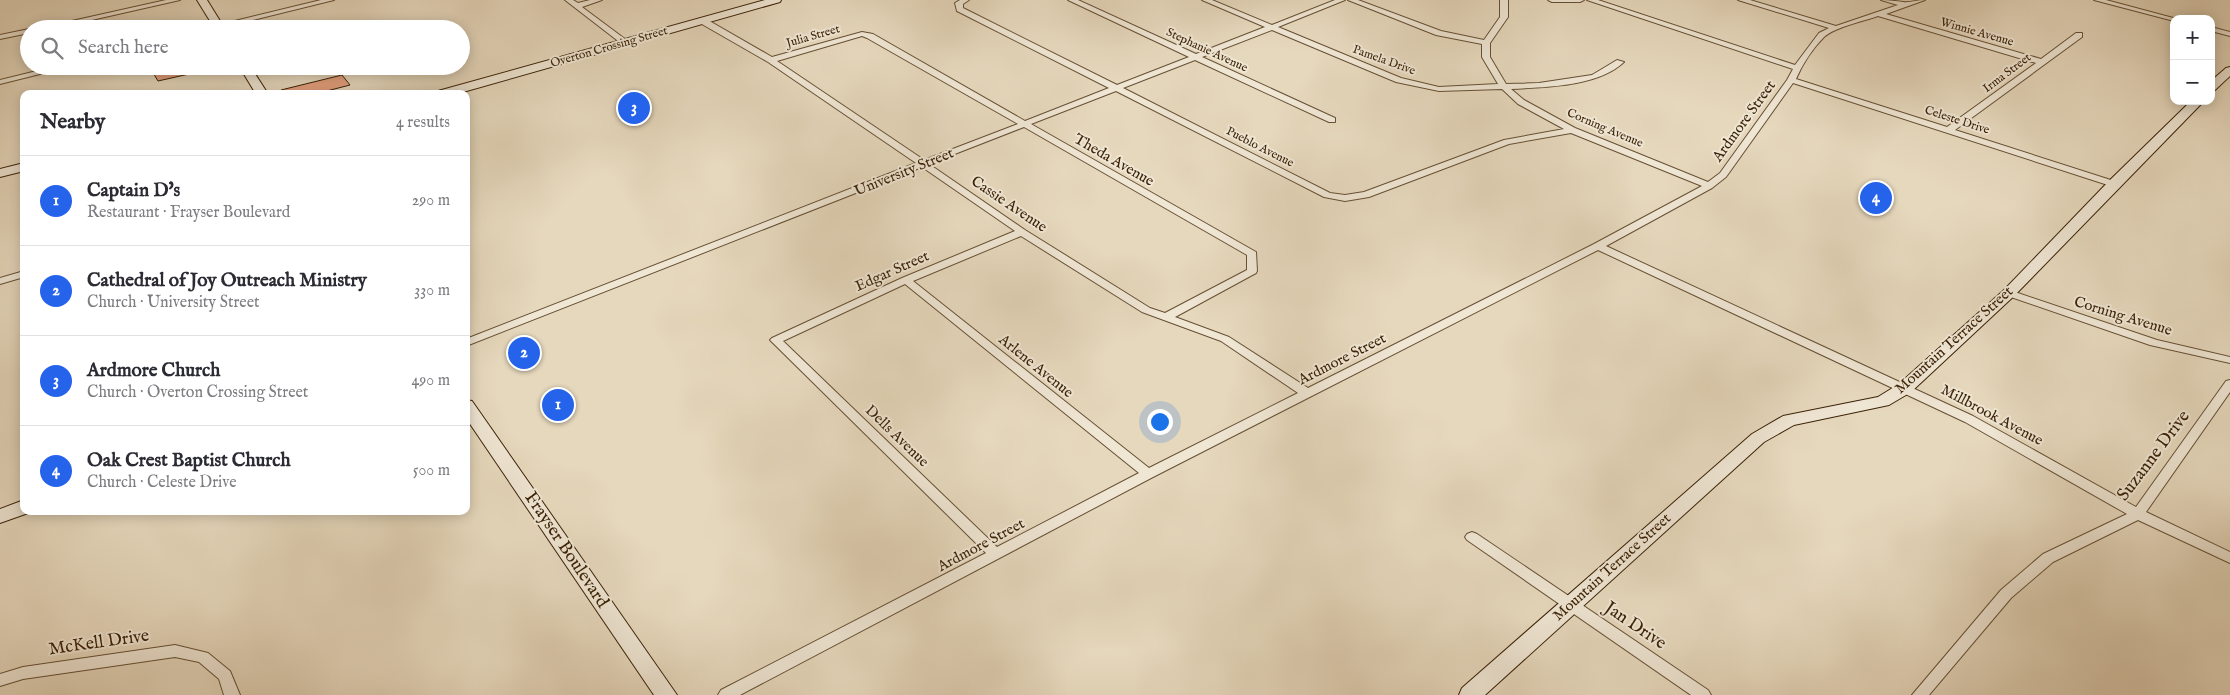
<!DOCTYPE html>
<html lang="en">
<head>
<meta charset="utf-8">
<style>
	body { margin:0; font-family:"IM FELL English",serif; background:#f7f7f7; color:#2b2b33 }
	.controls { position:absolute; right:15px; top:15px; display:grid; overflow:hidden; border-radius:10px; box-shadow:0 2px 12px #0003 }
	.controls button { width:45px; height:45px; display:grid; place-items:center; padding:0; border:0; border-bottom:1px solid #e1e1e2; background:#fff; color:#2b2b33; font:25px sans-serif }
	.you { position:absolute; left:1159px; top:421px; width:18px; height:18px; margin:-12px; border:4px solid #fff; border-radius:50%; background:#1a73e8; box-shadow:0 0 0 8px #1a73e833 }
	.badge { display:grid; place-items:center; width:32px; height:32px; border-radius:50%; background:#2563eb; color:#fff; font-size:16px; font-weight:700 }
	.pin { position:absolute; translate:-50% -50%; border:2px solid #fff; box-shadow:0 1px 5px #0006 }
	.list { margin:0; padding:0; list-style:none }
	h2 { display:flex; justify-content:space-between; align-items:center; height:65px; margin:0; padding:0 20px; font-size:21px }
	h2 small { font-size:16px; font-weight:400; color:#7c7c81 }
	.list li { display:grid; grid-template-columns:32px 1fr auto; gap:15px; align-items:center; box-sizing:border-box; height:90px; padding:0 20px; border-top:1px solid #e1e1e2 }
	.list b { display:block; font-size:19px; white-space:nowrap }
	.list p { margin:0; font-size:16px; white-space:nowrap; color:#7c7c81 }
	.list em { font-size:16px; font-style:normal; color:#7c7c81 }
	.icon { flex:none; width:28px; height:28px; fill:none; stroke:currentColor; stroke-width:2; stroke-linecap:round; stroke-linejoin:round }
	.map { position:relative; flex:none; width:2230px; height:695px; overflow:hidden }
	.search { position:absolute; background:#fff; box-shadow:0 2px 12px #0003; left:20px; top:20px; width:450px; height:55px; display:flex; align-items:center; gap:12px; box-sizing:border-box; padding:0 18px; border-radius:28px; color:#7c7c81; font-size:19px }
	.panel { position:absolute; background:#fff; box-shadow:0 2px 12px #0003; left:20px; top:90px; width:450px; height:425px; border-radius:10px }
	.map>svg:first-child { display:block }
	.building { fill:#e4a17f; stroke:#3b2207 }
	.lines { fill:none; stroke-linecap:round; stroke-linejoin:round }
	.street-casing { stroke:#665034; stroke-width:2 }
	.secondary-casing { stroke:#3b2207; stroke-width:2 }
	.street { fill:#efe6d4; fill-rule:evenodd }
	.secondary { fill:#efe6d4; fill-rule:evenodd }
	.labels { text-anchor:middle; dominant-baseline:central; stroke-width:4; stroke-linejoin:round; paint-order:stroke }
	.far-street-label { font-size:12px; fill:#3b2207; stroke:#efe6d4 }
	.street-label { font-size:15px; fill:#3b2207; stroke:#efe6d4 }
	.near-street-label { font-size:18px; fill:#3b2207; stroke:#efe6d4 }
</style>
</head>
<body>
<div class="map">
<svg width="2230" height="695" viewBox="0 0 2230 695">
	<rect width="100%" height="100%" fill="#e6d8bd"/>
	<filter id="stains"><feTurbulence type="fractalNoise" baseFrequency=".004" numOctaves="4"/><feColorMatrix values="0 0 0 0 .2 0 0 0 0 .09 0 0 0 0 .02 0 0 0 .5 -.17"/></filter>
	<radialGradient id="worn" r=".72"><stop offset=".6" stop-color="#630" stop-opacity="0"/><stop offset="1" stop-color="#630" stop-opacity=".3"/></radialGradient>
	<g class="building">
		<path d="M149 66H207V70L158 81Z"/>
		<path d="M342 75 350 85 315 94H282L281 90Z"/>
	</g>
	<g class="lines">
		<g class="street-casing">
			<g id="street">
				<path d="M166 0H180L52 29H36Z"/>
				<path d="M321 0H334L216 29H202Z"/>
				<path d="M565 0H573L578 3 590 0H602L582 7 629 42 622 44Z"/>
				<path d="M960 0H969L963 4V8L1117 85 1189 57 1068 0H1078L1196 54 1265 27 1202 0H1212L1272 25 1335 0H1345L1278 27 1401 78 1439 87 1498 84 1482 57V44L1436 35 1348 0H1358L1441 31 1484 40 1500 17V0H1508V17L1490 43V57L1506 84 1539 83 1592 75 1617 60 1624 62C1597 87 1546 87 1511 89L1524 100 1575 128 1708 182 1720 173 1787 80 1793 69 1587 0H1598L1795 65 1819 33 1829 28 1738 0H1750L1836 26 1898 5 1881 0C1889 0 1896 1 1903 2 1910 3 1917 0 1925 0L1886 14 2041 59 2076 33H2082V37L1955 130 2117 182V186H2111L1793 83 1726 177 1712 188 1606 246 1973 416 2136 507 2226 381 2230 380V392L2146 512 2230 552V563L2138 520 2053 562 2011 598 1929 695H1912L2001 590 2043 554 2127 514 1965 422 1598 250 1153 477 740 695H718L721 690 986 553 770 340 772 338 902 278 1015 231 922 167 466 346V339L916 163 768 62 700 23V19H706L772 57 862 32 873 34 1025 121 1109 88 957 11 955 3ZM1878 16 2036 63 1947 127 1796 79C1802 65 1813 48 1824 37 1835 27 1864 21 1878 16ZM1272 30 1396 82 1439 91 1502 89 1518 104 1564 129 1504 140 1364 192 1345 195 1330 193 1123 88 1195 60 1329 122H1335V118L1202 57ZM862 36 867 38 1018 124 924 160 777 61ZM1116 91 1324 197 1345 201 1369 197 1509 144 1571 133 1702 186 1594 244 1308 388 1229 337 1175 317 1256 273 1257 271 1256 252 1031 124ZM1024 127 1247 255V270L1165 313 1150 308 1025 230 929 164ZM1021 236 1142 312 1221 341 1298 393 1149 468 913 281ZM905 284 1139 473 997 547 783 341Z"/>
				<path d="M1548 0H1584L1580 2H1552Z"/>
				<path d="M2094 0H2106L2177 19H2174V21Z"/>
				<path d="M2211 27 2230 32V36L2211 31Z"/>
				<path d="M29 29V33L0 39V35Z"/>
				<path d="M57 66H72L0 84V80Z"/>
				<path d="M24 271V277L0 284V278Z"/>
				<path d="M2009 290 2157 340 2230 357V363L2150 345 2005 295 2004 293 2005 291Z"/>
				<path d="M1472 532 1477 534 1708 690 1711 695H1691L1467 540 1465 537 1467 534Z"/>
				<path d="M175 645 208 653 230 671 240 695H224L219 679 199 662 175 657 23 679 0 686V674L23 667Z"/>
			</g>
		</g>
		<g class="secondary-casing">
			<g id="secondary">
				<path d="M197 0H207L225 29H215Z"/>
				<path d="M765 0H781L780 2 456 94H436L438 91Z"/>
				<path d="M239 66H250L268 94H256Z"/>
				<path d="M2230 67V76L2215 90 2211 91V81L2226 68Z"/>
				<path d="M2191 101H2204L2014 296 1911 392 1889 405 1794 425 1764 442 1485 695H1459L1462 688 1752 434 1783 416 1878 397 1899 384 2004 290 2109 181Z"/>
				<path d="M24 163V171L0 177V169Z"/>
				<path d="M466 400 472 401 677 695H654L466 418Z"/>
				<path d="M24 500V511L31 512 0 523V509Z"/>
			</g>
		</g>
		<use href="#street" class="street"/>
		<use href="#secondary" class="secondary"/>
	</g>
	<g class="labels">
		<g class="far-street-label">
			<text transform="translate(1977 32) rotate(16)">Winnie Avenue</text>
			<text transform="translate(813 36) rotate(-16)">Julia Street</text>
			<text transform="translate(609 47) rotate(-16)">Overton Crossing Street</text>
			<text transform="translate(1207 50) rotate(25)">Stephanie Avenue</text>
			<text transform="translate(1384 60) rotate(20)">Pamela Drive</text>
			<text transform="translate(2007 73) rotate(-37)">Irma Street</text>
			<text transform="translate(1957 120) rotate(18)">Celeste Drive</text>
			<text transform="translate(1605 128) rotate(23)">Corning Avenue</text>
			<text transform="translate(1260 147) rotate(27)">Pueblo Avenue</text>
		</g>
		<g class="street-label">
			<text transform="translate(1744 121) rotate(-54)">Ardmore Street</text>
			<text transform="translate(1114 160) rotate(30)">Theda Avenue</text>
			<text transform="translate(904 172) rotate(-22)">University Street</text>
			<text transform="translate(1009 204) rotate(34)">Cassie Avenue</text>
			<text transform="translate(892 271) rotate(-24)">Edgar Street</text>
			<text transform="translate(2123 316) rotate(17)">Corning Avenue</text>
			<text transform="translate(1954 340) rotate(-42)">Mountain Terrace Street</text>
			<text transform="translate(1342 359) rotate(-27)">Ardmore Street</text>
			<text transform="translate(1036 366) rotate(39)">Arlene Avenue</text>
			<text transform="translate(1992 415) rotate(28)">Millbrook Avenue</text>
			<text transform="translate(897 436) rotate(44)">Dells Avenue</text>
			<text transform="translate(981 545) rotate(-28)">Ardmore Street</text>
			<text transform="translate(1612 567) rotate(-42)">Mountain Terrace Street</text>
		</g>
		<g class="near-street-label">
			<text transform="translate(2154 456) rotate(-53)">Suzanne Drive</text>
			<text transform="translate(566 550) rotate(56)">Frayser Boulevard</text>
			<text transform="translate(1635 626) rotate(34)">Jan Drive</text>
			<text transform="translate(99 643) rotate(-8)">McKell Drive</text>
		</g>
	</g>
	<rect width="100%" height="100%" filter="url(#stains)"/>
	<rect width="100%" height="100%" fill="url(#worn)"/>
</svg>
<div class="controls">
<button>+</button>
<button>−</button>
</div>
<div class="you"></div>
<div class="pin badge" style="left:558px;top:405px">1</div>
<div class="pin badge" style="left:524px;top:353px">2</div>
<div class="pin badge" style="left:634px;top:108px">3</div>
<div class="pin badge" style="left:1876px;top:198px">4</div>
<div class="search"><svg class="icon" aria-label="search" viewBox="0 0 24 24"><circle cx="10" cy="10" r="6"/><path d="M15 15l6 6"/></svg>Search here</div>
<section class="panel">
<h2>Nearby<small>4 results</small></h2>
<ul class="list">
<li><span class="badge">1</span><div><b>Captain D's</b><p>Restaurant · Frayser Boulevard</p></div><em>290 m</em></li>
<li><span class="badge">2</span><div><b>Cathedral of Joy Outreach Ministry</b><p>Church · University Street</p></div><em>330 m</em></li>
<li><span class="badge">3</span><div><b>Ardmore Church</b><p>Church · Overton Crossing Street</p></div><em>490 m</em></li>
<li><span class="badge">4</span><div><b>Oak Crest Baptist Church</b><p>Church · Celeste Drive</p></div><em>500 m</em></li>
</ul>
</section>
</div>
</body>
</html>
